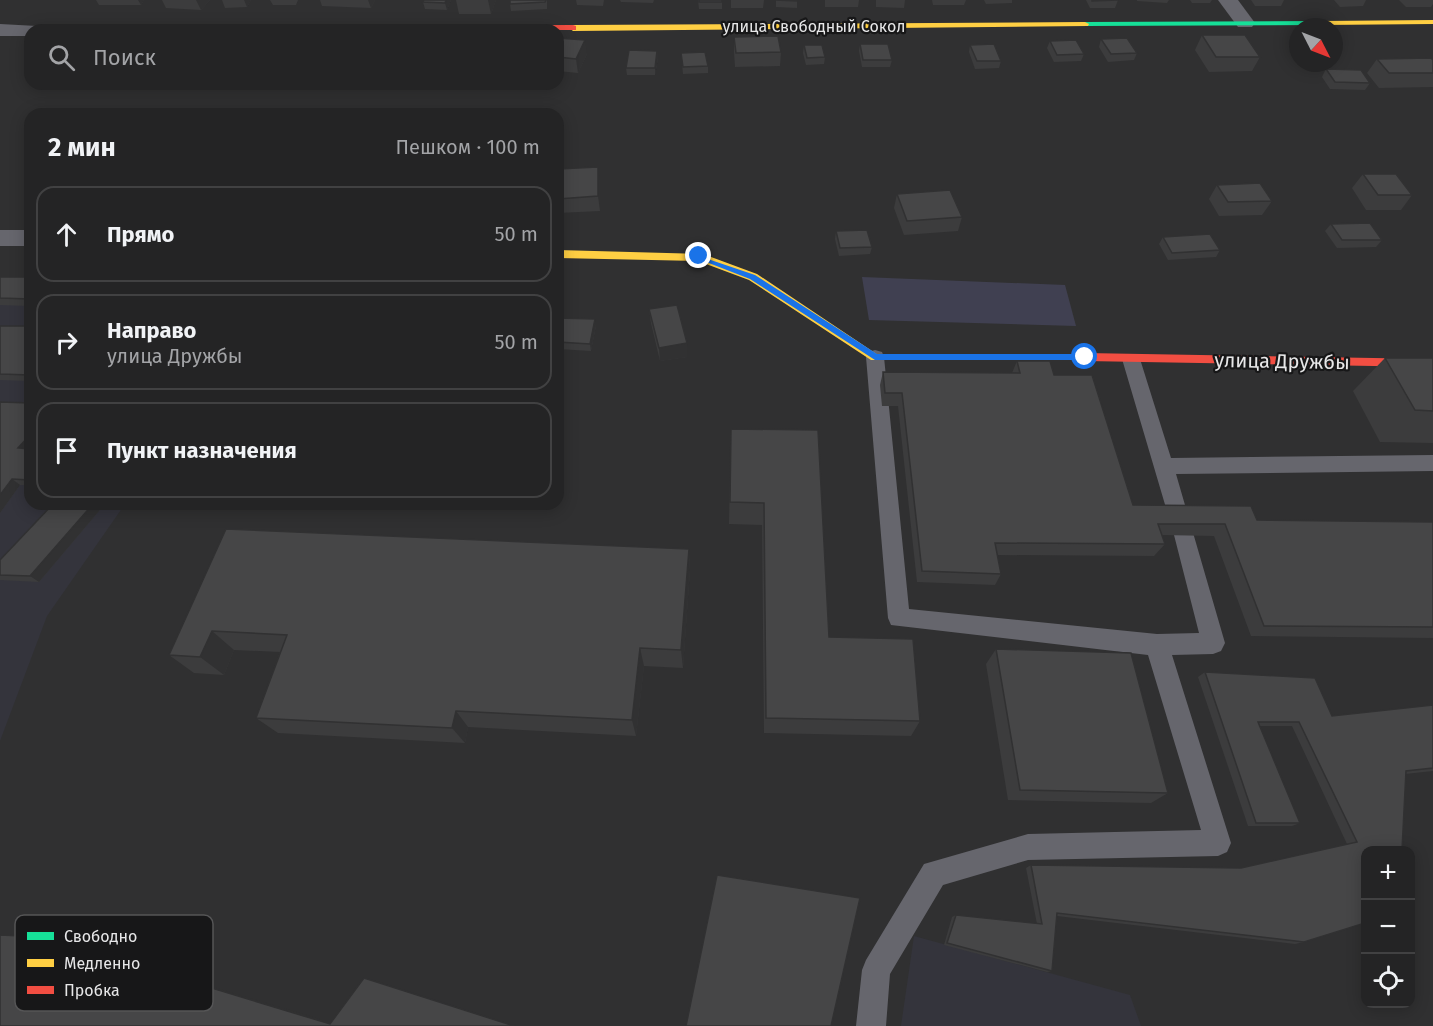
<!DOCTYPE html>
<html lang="ru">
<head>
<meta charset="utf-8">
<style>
	body { margin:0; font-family:"Fira Sans",sans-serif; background:#2c2c2d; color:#f1f3f6 }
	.controls { position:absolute; right:18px; bottom:18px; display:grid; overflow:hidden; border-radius:12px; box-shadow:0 3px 15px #0003 }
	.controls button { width:54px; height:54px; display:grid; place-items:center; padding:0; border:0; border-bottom:2px solid #414142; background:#242425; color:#f1f3f6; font:30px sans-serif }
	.compass { position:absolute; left:1289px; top:18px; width:54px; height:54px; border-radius:50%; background:#242425; box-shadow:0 3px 15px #0003; rotate:132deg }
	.stop { position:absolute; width:18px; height:18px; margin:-14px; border:4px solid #1a73e8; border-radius:50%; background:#fff }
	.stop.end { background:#1a73e8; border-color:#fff; box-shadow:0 2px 6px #0008 }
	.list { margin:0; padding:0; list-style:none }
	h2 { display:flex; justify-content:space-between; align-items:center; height:78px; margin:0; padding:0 24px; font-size:26px }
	h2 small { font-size:20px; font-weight:400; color:#a3a4a7 }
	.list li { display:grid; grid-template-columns:39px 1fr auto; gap:18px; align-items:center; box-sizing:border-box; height:96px; margin:0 12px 12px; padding:0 12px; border:2px solid #414142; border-radius:18px }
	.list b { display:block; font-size:22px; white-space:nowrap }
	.list p { margin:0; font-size:20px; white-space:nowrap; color:#a3a4a7 }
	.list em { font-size:20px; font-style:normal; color:#a3a4a7 }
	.icon { flex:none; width:33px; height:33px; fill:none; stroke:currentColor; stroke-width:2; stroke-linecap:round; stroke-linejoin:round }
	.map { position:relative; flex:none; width:1433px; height:1026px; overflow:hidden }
	.search { position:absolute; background:#242425; box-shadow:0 3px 15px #0003; left:24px; top:24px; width:540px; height:66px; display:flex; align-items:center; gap:15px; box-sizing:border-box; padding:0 21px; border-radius:18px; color:#a3a4a7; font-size:22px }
	.panel { position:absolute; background:#242425; box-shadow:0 3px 15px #0003; left:24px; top:108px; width:540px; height:402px; border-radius:18px }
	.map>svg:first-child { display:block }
	.built { fill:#34343c }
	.green { fill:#404051 }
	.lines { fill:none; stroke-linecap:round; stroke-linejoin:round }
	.path { stroke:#6c6c71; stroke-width:4; stroke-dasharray:1.5 4; stroke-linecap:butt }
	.lane { fill:#66666d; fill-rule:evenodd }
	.street { fill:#66666d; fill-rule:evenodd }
	.fast { fill:#16e098; fill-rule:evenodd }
	.slow { fill:#ffcf43; fill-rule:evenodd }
	.jam { fill:#f24e42; fill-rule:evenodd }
	.wall { fill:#3c3c3d }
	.shaded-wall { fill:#313132 }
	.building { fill:#464647; stroke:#313132; stroke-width:1.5 }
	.route { fill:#1a73e8 }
	.labels { text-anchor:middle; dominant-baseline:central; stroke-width:4.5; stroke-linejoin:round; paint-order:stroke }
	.far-street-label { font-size:16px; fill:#e7e7e8; stroke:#171718 }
	.street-label { font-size:20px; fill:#e7e7e8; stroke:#171718 }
	.key { fill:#171718; stroke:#555556; stroke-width:1.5 }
	.key-label { font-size:16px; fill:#e7e7e8 }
</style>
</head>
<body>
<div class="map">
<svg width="1433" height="1026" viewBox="0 0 1433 1026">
	<rect width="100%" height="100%" fill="#303031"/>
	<g class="built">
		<path d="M0 282 30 283V504H125L47 616 0 741Z"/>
		<path d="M914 936 1130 995 1141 1026H901Z"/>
	</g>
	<path class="green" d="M862 277 1065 285 1076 326 869 320Z"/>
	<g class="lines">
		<path class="path" d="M903 357H1058"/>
		<path class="lane" d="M875 350 882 352 884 357 909 609 1157 634 1199 633 1174 535 1122 359 1124 354H1138L1140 359 1171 458 1433 455V471L1176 474 1225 643 1221 651 1213 654 1172 655 1231 843 1227 852 1218 856 1028 860 943 885 890 974 886 1026H856L862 970 866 960 924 864 1028 834 1201 830 1148 655 891 625 888 618 866 357 868 352Z"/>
		<g class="street">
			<path d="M1218 0H1238L1255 23 1252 27H1238Z"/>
			<path d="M0 24 37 26 40 30H30V36H0Z"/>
			<rect x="0" y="230" width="30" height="16"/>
		</g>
		<path class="fast" d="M1321 21H1324V25L1085 26 1081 24 1085 22Z"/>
		<g class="slow">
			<path d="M1433 20V24L1321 25 1317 23 1321 21Z"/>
			<path d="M1085 22 1089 24 1088 26 573 31 569 28 573 25Z"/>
			<path d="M558 250 703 254 757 274 881 357 879 360H871L749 280 698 261 558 258Z"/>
		</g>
		<g class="jam">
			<path d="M573 25 576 26V30H190L194 27Z"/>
			<path d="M1085 353 1433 359V367L1085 361 1079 357Z"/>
		</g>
	</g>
	<g class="wall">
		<path d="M96 0H144L141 5H99Z"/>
		<path d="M162 0H210L201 10 166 8Z"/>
		<path d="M222 0H251L247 7 225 8Z"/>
		<path d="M270 0H298L296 5H273Z"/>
		<path d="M320 0H375L371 8 322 6Z"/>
		<path d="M424 0H451L447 10 425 9 423 2Z"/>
		<path d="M456 0H496L491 14H459Z"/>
		<path d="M547 0V9L511 11 510 4Z"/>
		<path d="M576 0H604L603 6 577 5Z"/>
		<path d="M620 0H654L653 3 621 2Z"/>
		<path d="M698 0H722V9H699Z"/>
		<path d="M731 0H764L763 8H731Z"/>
		<path d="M776 0H797V8L776 7Z"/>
		<path d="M825 0H859L858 7H825Z"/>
		<path d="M876 0H905L904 8 876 7Z"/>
		<path d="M932 0H966L964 5H933Z"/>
		<path d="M984 0H1012V3L986 4Z"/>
		<path d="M1086 0H1118L1115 8H1090Z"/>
		<path d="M1137 0H1169L1167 3 1137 1Z"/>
		<path d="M1190 0H1212L1210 3H1192Z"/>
		<path d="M1251 0H1284L1281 6H1255Z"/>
		<path d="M1334 0H1366L1363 6 1340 7Z"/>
		<path d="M1399 0H1433V4L1431 7H1406Z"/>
		<path d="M1202 35 1260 57 1252 71 1209 72 1195 50Z"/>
		<path d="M734 37 781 52 780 66 735 67 734 52Z"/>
		<path d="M558 38 587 54 578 73 558 71Z"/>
		<path d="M1101 39 1137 53 1134 60 1108 62 1099 47Z"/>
		<path d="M1050 41 1084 54 1081 61 1054 62 1047 48Z"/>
		<path d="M860 44 892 60 890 67H862L859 51Z"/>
		<path d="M804 45 825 57 824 64 806 65 803 53Z"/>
		<path d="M970 45 1001 61 999 68 975 69 969 52Z"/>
		<path d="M657 51 658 58 655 75H627L626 68Z"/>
		<path d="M681 53 708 66V73L683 74Z"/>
		<path d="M1377 59 1433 60V87L1379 88 1367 73Z"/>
		<path d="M1326 69 1370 83 1365 90 1330 89 1322 77Z"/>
		<path d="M293 84H321L320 85Z"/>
		<path d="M385 84H415V85Z"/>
		<path d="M558 169 600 181V211L558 213Z"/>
		<path d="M1363 174 1412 195 1401 210H1366L1352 188Z"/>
		<path d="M1217 185 1272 201 1262 215 1219 216 1209 199Z"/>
		<path d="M897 194 962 217 958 231 904 235 894 208Z"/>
		<path d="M1331 224 1382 240 1376 247 1337 248 1325 231Z"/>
		<path d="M836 231 872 247 870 254 839 256 835 239Z"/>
		<path d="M1163 237 1220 250 1216 257 1168 260 1159 244Z"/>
		<path d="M0 277H30V306L0 305Z"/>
		<path d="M649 309 688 357 660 361 651 323Z"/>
		<path d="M558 318 596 326 591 351 558 349Z"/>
		<path d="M0 326H30V381L0 380Z"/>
		<path d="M1385 358H1433V443L1380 442 1353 391Z"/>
		<path d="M1017 361 1054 375 1133 505 1257 520 1433 522V638L1251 636 1214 536 1162 535 1165 544 1154 556 997 555 1001 574 995 585 917 582 898 406H882L880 385 883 372 1012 373Z"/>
		<path d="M30 403V485H20L0 513Z"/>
		<path d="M731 429 829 637 920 721 911 736 764 733 762 525 729 524Z"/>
		<path d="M53 504H105L39 582 0 580V560Z"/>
		<path d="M226 529 689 549 690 570 683 668 644 666 636 736 468 727 465 743 278 733 256 718 280 652 234 650 224 675 194 673 169 655Z"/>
		<path d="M996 649 1168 793 1151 803 1008 800 986 664Z"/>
		<path d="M1205 672 1332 716 1433 705V771L1405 774 1304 942 1295 944 1057 916 1052 971 1047 972 944 945 952 917 956 915 1037 924 1026 868 1031 865 1241 868 1347 844 1292 726H1259L1300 823 1292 826H1248L1198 677Z"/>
	</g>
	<g class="shaded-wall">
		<path d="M138 0H144L141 5Z"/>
		<path d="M196 0H210L201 10Z"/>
		<path d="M244 0H251L247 7Z"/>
		<path d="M368 0H375L371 8Z"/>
		<path d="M446 0H451L447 10 445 3Z"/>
		<path d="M488 0H496L491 14Z"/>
		<path d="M585 40 587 54 578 73 576 59Z"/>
		<path d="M657 51 658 58 655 75V68Z"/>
		<path d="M598 167 600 181V211L598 196Z"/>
		<path d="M595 319 596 326 591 351 590 344Z"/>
		<path d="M687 343 688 357 660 361 659 348Z"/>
		<path d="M30 435V449L18 448Z"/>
		<path d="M12 479 20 485 0 513V495Z"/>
		<path d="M93 504H105L39 582 30 576Z"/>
		<path d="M689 549 690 570 683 668 681 650Z"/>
		<path d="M212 631 234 650 224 675 200 657Z"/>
		<path d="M640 648 644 666 636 736 632 720Z"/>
		<path d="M456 711 468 727 465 743 452 728Z"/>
		<path d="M44 937 54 939 336 1024H330Z"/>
		<path d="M364 978 369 979 516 1026H514Z"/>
	</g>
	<g class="building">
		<path d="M424 0H446L445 3 423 2Z"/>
		<path d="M510 0H546L545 2 510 4Z"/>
		<rect x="699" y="0" width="23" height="2"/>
		<path d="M776 0H797V1Z"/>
		<path d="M1092 0H1118L1092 1Z"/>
		<path d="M1202 35H1245L1260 57H1216Z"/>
		<path d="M778 36 781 52 736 53 734 37Z"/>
		<path d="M558 38 585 40 576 59 558 57Z"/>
		<path d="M1127 38 1137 53 1111 54 1101 39Z"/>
		<path d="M1076 40 1084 54 1057 55 1050 41Z"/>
		<path d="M860 44H888L892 60H863Z"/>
		<path d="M994 44 1001 61H977L970 45Z"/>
		<path d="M804 45H822L825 57 807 58Z"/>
		<path d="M629 50 657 51 655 68H626Z"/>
		<path d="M705 52 708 66 683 67 681 53Z"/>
		<path d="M1431 58 1433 60V73H1389L1377 59Z"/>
		<path d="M1326 69 1361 70 1370 83 1335 82Z"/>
		<path d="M598 167V196L558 199V169Z"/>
		<path d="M1363 174H1396L1412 195H1378Z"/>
		<path d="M1260 183 1272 201 1228 202 1217 185Z"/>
		<path d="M950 190 962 217 907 221 897 194Z"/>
		<path d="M1370 223 1382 240H1342L1331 224Z"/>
		<path d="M867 230 872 247 840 248 836 231Z"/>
		<path d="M1210 234 1220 250 1172 253 1163 237Z"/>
		<path d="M0 277H30V299L0 298Z"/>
		<path d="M677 305 687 343 659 348 649 309Z"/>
		<path d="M558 318 595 319 590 344 558 342Z"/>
		<path d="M0 326H30V375L0 374Z"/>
		<path d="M1385 358H1433V411L1415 410Z"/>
		<path d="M1017 361H1050L1054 375H1092L1133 505 1251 506 1257 520 1433 522V627L1264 626 1225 524H1158L1165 544 995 543 1001 574 922 571 902 393H885L883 372 1020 373Z"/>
		<path d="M0 402 30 403V435L18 448 30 449V480L12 479 0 495Z"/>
		<path d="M731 429 818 430 829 637 913 639 920 721 766 718 764 503 730 502Z"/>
		<path d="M53 504H93L30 576 0 575V560Z"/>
		<path d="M226 529 689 549 681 650 640 648 632 720 456 711 452 728 256 718 287 635 212 631 200 657 169 655Z"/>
		<path d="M996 649 1131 653 1168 793 1020 790Z"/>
		<path d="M1205 672 1315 678 1332 716 1433 705V768L1406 771 1402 850H1365V923L1304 942 1057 913 1052 971 947 943 956 915 1042 924 1031 865 1241 868 1357 842 1299 722H1258L1300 823H1256Z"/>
		<path d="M717 875 860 898 831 1026H686Z"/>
		<path d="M0 935 44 937 330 1024 364 978 514 1026H0Z"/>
	</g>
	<path class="route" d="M696 255 755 275 877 354H1085L1089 357 1085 360H875L750 279 696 258Z"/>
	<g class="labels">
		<g class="far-street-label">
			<text x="814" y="26">улица Свободный Сокол</text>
		</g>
		<g class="street-label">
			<text transform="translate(1282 361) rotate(1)">улица Дружбы</text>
		</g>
	</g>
	<rect x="15" y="915" width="198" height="96" rx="9" class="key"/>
	<rect x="27" y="932" width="27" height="8" fill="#16e098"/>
	<rect x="27" y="959" width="27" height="8" fill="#ffcf43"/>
	<rect x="27" y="986" width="27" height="8" fill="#f24e42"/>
	<g class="key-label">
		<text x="64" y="942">Свободно</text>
		<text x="64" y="969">Медленно</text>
		<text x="64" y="996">Пробка</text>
	</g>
</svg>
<div class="controls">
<button>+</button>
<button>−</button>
<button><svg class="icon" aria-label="locate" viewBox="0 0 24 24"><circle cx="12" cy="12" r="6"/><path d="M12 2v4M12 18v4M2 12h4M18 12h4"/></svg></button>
</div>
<svg class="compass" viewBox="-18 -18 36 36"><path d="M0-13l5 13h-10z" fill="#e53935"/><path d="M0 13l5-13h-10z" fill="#a3a4a7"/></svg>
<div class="stop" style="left:1085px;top:357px"></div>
<div class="stop end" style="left:699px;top:256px"></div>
<div class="search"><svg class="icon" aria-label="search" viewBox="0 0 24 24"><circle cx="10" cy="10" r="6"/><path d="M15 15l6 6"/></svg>Поиск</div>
<section class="panel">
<h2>2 мин<small>Пешком · 100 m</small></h2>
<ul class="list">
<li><svg class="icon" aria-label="ahead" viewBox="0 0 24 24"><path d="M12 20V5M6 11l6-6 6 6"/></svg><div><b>Прямо</b></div><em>50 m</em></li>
<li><svg class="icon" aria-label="right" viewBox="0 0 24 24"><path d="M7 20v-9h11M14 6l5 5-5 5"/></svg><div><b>Направо</b><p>улица Дружбы</p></div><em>50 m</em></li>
<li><svg class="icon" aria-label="arrive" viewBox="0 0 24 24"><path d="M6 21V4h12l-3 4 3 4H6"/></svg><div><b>Пункт назначения</b></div></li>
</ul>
</section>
</div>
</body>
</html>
